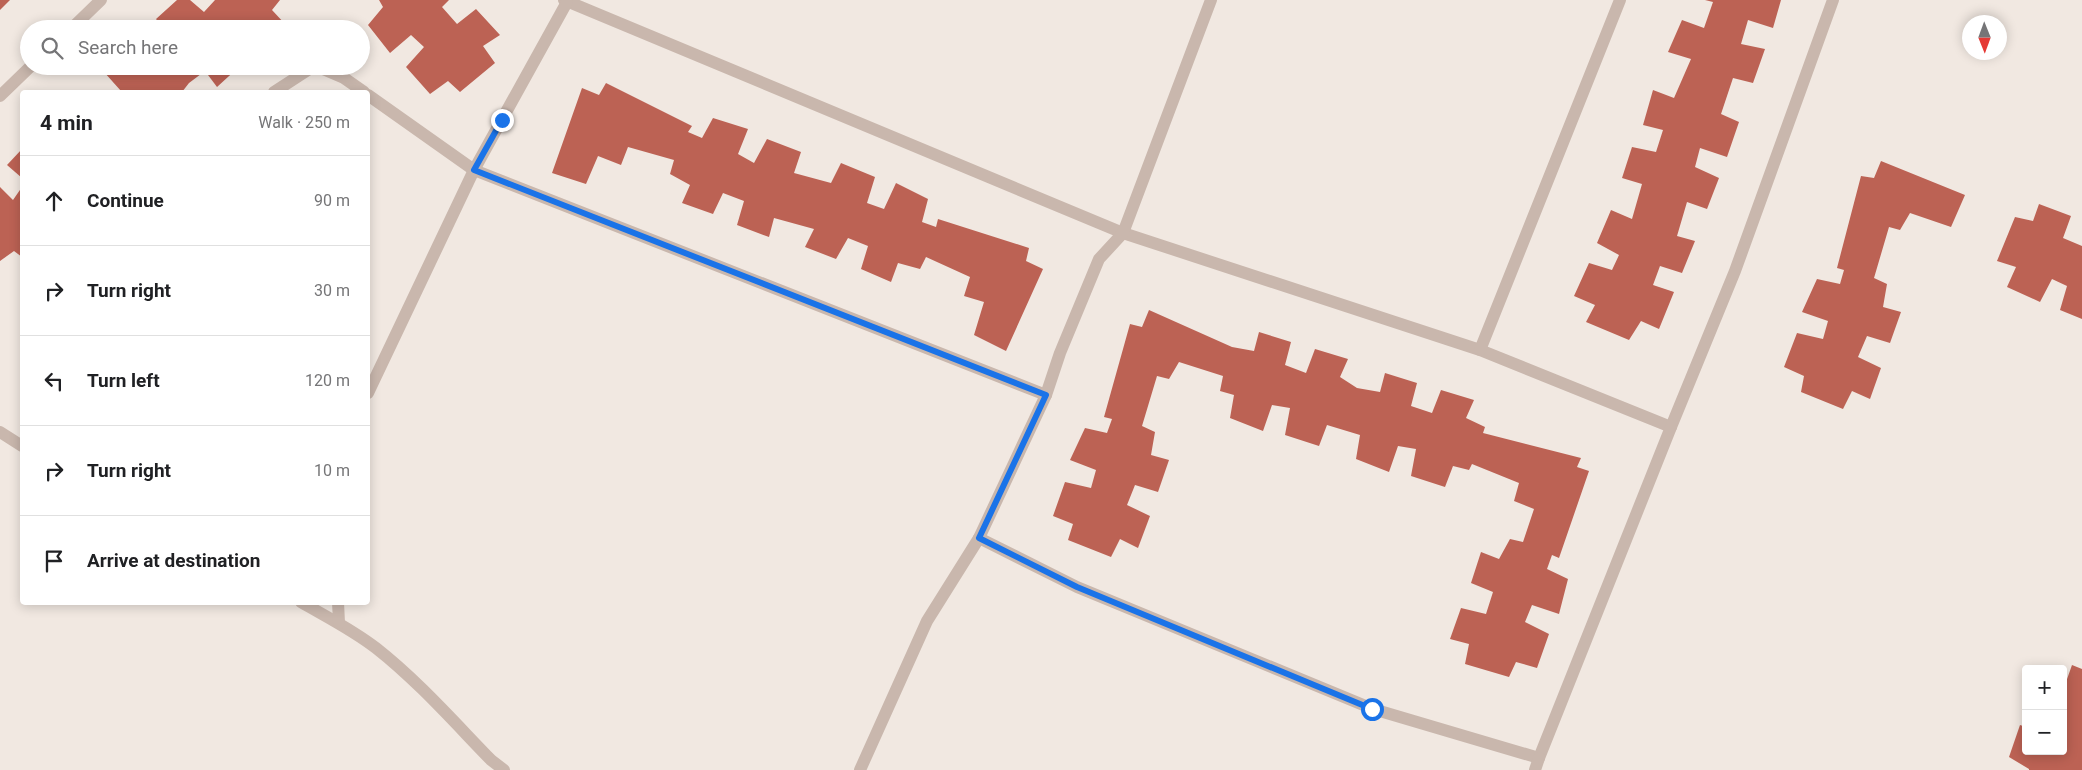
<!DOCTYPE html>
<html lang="en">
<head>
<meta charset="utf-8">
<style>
	body { margin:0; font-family:Roboto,sans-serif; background:#f2f2f2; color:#202124 }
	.controls { position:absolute; right:15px; bottom:15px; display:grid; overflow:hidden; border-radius:5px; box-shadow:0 2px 12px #0003 }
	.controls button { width:45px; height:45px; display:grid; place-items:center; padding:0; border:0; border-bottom:1px solid #e0e0e0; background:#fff; color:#202124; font:25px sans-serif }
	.compass { position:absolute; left:1962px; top:15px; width:45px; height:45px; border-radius:50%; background:#fff; box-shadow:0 2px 12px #0003; rotate:179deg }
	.stop { position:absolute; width:15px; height:15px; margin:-11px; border:4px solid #1a73e8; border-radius:50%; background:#fff }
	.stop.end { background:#1a73e8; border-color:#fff; box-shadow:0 1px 5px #0008 }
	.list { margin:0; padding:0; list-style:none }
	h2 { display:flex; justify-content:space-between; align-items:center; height:65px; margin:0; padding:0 20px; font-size:21px }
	h2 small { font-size:16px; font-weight:400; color:#757577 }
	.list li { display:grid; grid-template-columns:32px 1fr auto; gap:15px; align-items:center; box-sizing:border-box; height:90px; padding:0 20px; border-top:1px solid #e0e0e0 }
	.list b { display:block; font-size:19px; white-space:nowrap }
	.list em { font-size:16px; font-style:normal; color:#757577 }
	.icon { flex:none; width:28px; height:28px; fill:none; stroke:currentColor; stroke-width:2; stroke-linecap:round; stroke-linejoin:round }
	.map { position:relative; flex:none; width:2082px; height:770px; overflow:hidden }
	.search { position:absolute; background:#fff; box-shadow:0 2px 12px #0003; left:20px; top:20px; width:350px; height:55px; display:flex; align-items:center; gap:12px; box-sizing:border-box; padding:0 18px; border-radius:28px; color:#757577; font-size:19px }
	.panel { position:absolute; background:#fff; box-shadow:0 2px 12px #0003; left:20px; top:90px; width:350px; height:515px; border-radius:5px }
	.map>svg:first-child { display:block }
	.building { fill:#bc6254 }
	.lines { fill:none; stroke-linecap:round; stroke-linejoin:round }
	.street { stroke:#c9b7ad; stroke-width:12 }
	.route { stroke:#1a73e8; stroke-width:6 }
</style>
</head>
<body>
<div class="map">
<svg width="2082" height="770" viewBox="0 0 2082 770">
	<rect width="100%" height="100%" fill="#f1e8e1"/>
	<g class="building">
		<path d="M0 0H10L0 10Z"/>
		<path d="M177 0H190L204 12 215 0H280L272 10 285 24 280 29H164L156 19Z"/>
		<path d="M379 0H449L442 7 457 24 476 9 500 35 483 46 495 63 460 92 448 81 430 94 406 67 424 47 411 35 390 53 368 25 383 7Z"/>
		<path d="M1705 0H1781L1773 28 1748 20 1741 44 1765 49 1753 83 1733 78 1721 114 1739 122 1727 157 1700 148 1695 167 1719 178 1707 209 1687 202 1677 236 1695 241 1682 273 1660 266 1653 285 1674 292 1659 329 1641 321 1629 340 1586 322 1595 305 1574 296 1589 263 1612 270 1619 255 1597 243 1611 210 1632 219 1642 184 1622 178 1632 147 1656 152 1663 130 1643 125 1653 90 1674 98 1691 59 1668 52 1682 20 1704 28 1713 2Z"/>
		<path d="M110 66H240L217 87 205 71 189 83 182 92H120L121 91 104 72Z"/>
		<path d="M606 83 692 126 688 132 702 138 713 118 748 129 738 154 754 163 767 139 801 152 794 173 831 183 841 163 875 177 867 203 884 209 896 183 928 199 922 222 936 227 938 219 1029 248 1026 261 1043 269 1006 351 974 335 984 302 964 296 970 277 926 257 920 269 898 263 891 282 861 269 868 246 848 238 836 259 805 247 814 229 774 218 769 237 737 225 744 201 723 193 713 214 682 203 690 185 670 174 674 160 628 147 621 165 598 156 586 184 552 173 582 88 599 95Z"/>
		<path d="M22 149V178L7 165Z"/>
		<path d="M1881 161 1965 195 1951 227 1910 213 1900 230 1889 227 1874 278 1887 284 1883 307 1901 312 1890 343 1867 336 1858 357 1881 368 1870 399 1852 391 1843 409 1801 392 1804 376 1784 367 1797 333 1823 339 1828 321 1802 312 1817 279 1840 284 1844 270 1837 268 1861 176 1874 178Z"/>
		<path d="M0 187 13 200 22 187V257L14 251 0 261Z"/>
		<path d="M2039 204 2071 216 2063 238 2082 246V319L2060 310 2067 286 2052 279 2040 302 2007 287 2016 267 1997 261 2015 217 2033 221Z"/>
		<path d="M1149 310 1232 347 1254 351 1259 332 1291 342 1285 365 1306 373 1315 349 1348 359 1340 377 1357 388 1380 392 1385 373 1417 383 1411 406 1432 413 1441 390 1474 400 1466 418 1485 427 1483 433 1581 458 1577 467 1589 471 1559 558 1552 555 1547 569 1568 579 1559 614 1532 605 1525 622 1549 634 1537 668 1516 662 1509 677 1465 664 1469 644 1450 639 1461 608 1486 614 1493 592 1471 583 1481 552 1499 559 1510 539 1523 542 1534 509 1514 501 1519 483 1472 464 1469 470 1453 466 1445 487 1411 476 1416 449 1398 446 1389 472 1356 459 1360 435 1327 425 1319 446 1285 435 1290 408 1272 405 1263 431 1230 418 1234 395 1220 391 1223 376 1179 362 1169 379 1157 376 1142 426 1155 432 1151 455 1169 460 1158 492 1135 485 1127 505 1150 516 1138 548 1120 539 1111 557 1068 540 1073 524 1053 516 1065 482 1091 488 1096 470 1070 460 1085 428 1107 433 1112 419 1104 417 1130 324 1142 327Z"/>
		<path d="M2072 665 2082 669V770H2029V769L2009 757 2020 725 2026 727V751H2063V681L2066 682Z"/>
	</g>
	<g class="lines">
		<g class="street">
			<path d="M564 0 1123 233 1480 350 1671 427"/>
			<path d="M71 29 101 0"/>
			<path d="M316 66 344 78 364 92"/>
			<path d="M274 92 314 66"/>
			<path d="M368 95 474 170 1046 395"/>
			<path d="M0 96 31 66"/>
			<path d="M1480 350 1620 0"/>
			<path d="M368 393 474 170 567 2"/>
			<path d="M0 432 22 446"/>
			<path d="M979 538 1077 587 1373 709 1539 758 1671 427 1735 271 1833 0"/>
			<path d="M301 602C327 617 353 630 376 648 418 681 454 722 491 760L504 770"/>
			<path d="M338 602 339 623"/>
			<path d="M860 770 927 621 979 538 1016 459 1046 395 1060 353 1099 259 1123 233 1211 0"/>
			<path d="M1535 770 1539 758"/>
		</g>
	</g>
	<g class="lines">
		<path class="route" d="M502 120 474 170 1046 395 979 538 1077 587 1372 709"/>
	</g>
</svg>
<div class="controls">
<button>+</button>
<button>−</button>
</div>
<svg class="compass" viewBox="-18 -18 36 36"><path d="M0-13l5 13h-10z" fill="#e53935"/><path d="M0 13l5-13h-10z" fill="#757577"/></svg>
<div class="stop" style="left:1372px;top:709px"></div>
<div class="stop end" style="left:502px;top:120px"></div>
<div class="search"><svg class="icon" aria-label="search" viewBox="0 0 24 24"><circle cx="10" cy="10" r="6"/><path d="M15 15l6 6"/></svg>Search here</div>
<section class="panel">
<h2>4 min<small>Walk · 250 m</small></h2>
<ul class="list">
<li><svg class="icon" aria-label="ahead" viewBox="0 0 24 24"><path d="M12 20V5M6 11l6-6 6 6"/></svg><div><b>Continue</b></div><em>90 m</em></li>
<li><svg class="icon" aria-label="right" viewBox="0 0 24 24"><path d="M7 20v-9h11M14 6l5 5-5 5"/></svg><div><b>Turn right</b></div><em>30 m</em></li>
<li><svg class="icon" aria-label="left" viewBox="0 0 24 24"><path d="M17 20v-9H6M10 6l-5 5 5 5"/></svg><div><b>Turn left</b></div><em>120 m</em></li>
<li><svg class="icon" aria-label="right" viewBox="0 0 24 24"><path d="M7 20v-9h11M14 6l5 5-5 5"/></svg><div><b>Turn right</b></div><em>10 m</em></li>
<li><svg class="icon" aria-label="arrive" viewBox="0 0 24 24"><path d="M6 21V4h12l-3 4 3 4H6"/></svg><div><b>Arrive at destination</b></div></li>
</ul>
</section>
</div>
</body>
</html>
